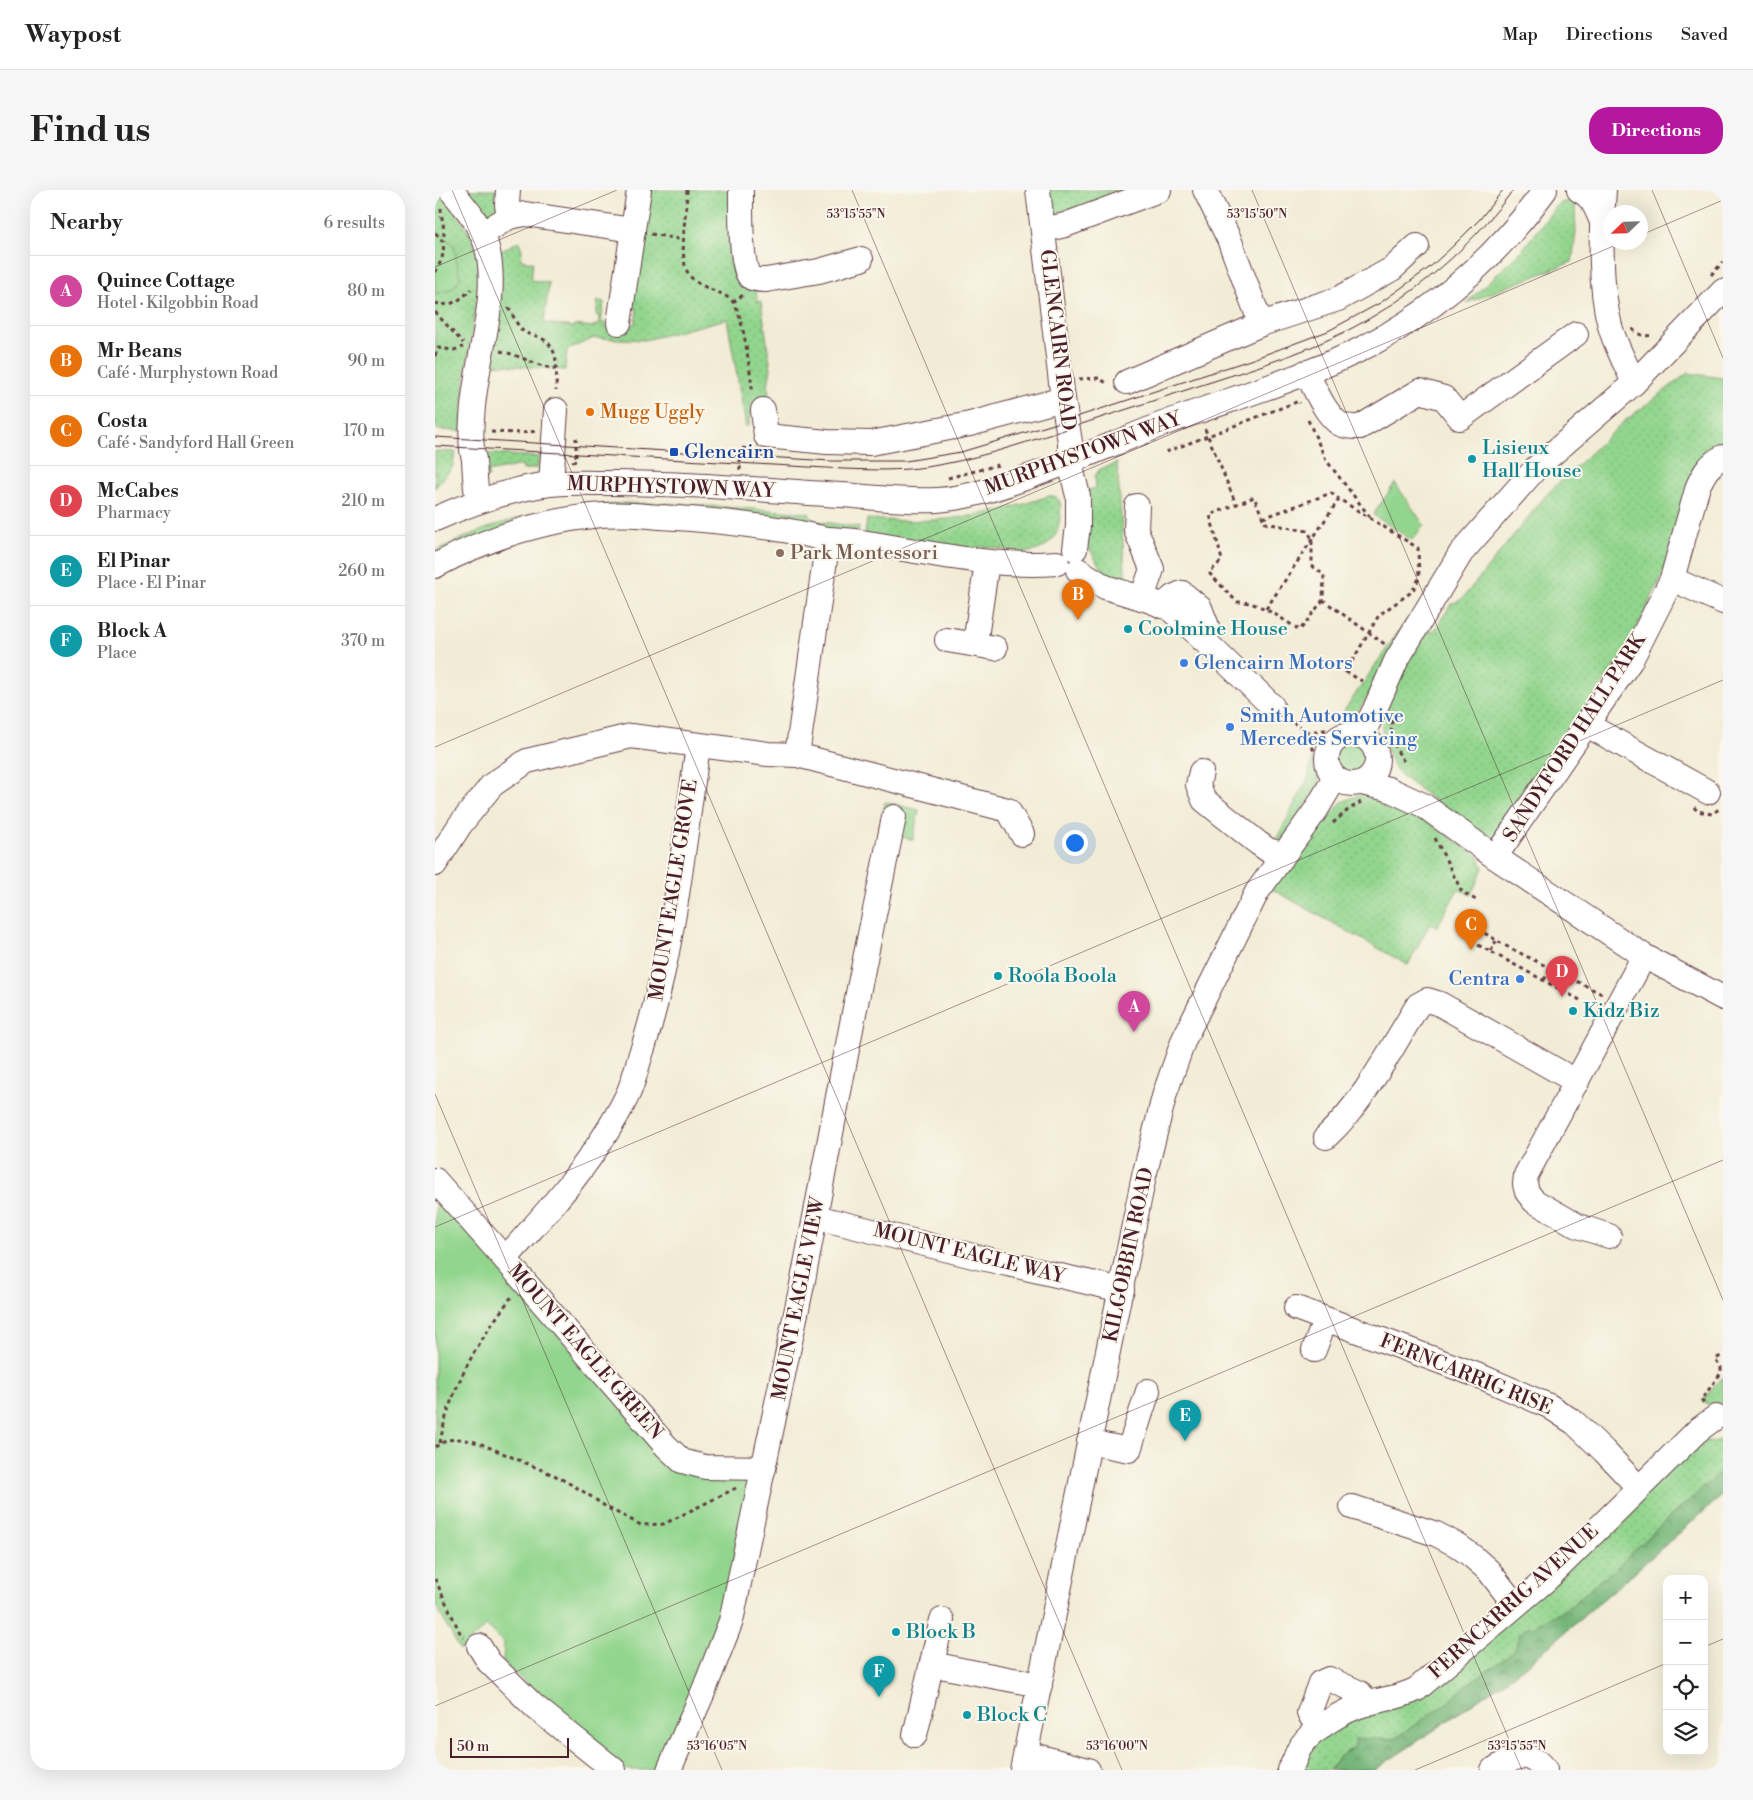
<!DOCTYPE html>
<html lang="en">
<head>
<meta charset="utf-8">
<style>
	body { margin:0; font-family:"Libre Bodoni",serif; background:#f6f6f6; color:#222 }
	.controls { position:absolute; right:15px; bottom:15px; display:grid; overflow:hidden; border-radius:10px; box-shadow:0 5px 20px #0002 }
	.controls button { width:45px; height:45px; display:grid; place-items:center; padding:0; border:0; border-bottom:1px solid #e0e0e0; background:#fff; color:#222; font:25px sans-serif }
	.compass { position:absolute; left:1168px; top:15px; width:45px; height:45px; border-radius:50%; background:#fff; box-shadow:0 5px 20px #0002; rotate:247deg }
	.scale { position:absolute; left:15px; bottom:12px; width:119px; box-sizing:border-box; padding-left:5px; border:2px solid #4a1f2b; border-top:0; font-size:14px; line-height:18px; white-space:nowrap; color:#4a1f2b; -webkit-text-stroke:4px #fbf7ec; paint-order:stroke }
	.you { position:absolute; left:639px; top:652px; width:18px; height:18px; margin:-12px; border:4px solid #fff; border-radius:50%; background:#1a73e8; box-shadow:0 0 0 8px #1a73e833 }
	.badge { display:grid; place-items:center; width:32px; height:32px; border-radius:50%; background:#b5179e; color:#fff; font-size:16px; font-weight:700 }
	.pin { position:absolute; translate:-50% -41px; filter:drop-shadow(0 1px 2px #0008) }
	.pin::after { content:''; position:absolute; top:26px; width:18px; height:15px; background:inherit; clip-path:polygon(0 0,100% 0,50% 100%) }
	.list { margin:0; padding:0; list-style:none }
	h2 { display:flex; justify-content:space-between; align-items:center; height:65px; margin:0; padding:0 20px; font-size:21px }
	h2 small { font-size:16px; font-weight:400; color:#767676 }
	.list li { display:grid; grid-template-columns:32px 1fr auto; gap:15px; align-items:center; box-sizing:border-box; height:70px; padding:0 20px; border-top:1px solid #e0e0e0 }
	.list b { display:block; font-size:19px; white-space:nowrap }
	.list p { margin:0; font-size:16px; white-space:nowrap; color:#767676 }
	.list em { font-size:16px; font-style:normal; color:#767676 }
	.icon { flex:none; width:28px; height:28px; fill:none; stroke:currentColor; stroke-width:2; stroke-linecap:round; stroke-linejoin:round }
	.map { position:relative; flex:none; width:1288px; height:1580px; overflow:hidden; border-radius:20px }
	header { display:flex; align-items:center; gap:30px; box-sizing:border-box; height:70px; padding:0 25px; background:#fff; border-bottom:1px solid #e0e0e0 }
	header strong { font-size:24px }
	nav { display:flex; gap:28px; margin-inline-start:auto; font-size:18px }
	.intro { display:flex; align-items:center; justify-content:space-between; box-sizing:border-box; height:120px; padding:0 30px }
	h1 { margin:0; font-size:35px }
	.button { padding:12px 22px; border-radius:20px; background:#b5179e; color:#fff; font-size:18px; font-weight:700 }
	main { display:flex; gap:30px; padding:0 30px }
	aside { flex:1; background:#fff; border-radius:20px; box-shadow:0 5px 20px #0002 }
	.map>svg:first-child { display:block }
	.grass { fill:url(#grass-dots); stroke:#6e7a5c }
	.forest { fill:url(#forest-crowns); stroke:#606a52 }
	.park { fill:#92d58d; stroke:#6e7a5c }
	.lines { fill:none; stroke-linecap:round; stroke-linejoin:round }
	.minor-casing { stroke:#633e45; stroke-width:26 }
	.path { stroke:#633e45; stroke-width:3; stroke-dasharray:4 4; stroke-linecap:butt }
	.minor { stroke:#fff; stroke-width:24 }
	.tram { stroke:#4a1f2b; stroke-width:1 }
	.ticks { fill:none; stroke:#4a1f2b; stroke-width:1; stroke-opacity:0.45 }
	.food-dot { fill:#e8710a; stroke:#fbf7ec; stroke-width:2 }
	.transit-dot { fill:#1a4fb4; stroke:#fbf7ec; stroke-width:2 }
	.culture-dot { fill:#0f9aa8; stroke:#fbf7ec; stroke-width:2 }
	.education-dot { fill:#8d6e63; stroke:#fbf7ec; stroke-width:2 }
	.shop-dot { fill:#3f7fe0; stroke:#fbf7ec; stroke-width:2 }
	.labels { text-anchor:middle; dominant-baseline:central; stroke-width:4; stroke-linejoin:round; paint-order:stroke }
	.street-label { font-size:20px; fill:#4a1f2b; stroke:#fbf7ec }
	.food-label { font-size:20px; fill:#c56008; stroke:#fbf7ec; text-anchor:start }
	.culture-label { font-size:20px; fill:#0d838f; stroke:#fbf7ec; text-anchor:start }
	.transit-label { font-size:20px; fill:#164399; stroke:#fbf7ec; text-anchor:start }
	.education-label { font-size:20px; fill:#785e54; stroke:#fbf7ec; text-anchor:start }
	.shop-label { font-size:20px; fill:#366cbe; stroke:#fbf7ec; text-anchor:start }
	.ticks-label { font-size:12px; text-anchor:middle; fill:#4a1f2b; stroke:#fbf7ec; stroke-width:4; stroke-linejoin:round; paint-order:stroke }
</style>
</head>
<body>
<header>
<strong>Waypost</strong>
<nav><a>Map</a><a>Directions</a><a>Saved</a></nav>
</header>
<div class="intro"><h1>Find us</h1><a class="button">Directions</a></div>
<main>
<aside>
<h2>Nearby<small>6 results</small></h2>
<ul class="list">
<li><span class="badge" style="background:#d1479c">A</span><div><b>Quince Cottage</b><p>Hotel · Kilgobbin Road</p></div><em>80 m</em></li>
<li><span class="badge" style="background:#e8710a">B</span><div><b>Mr Beans</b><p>Café · Murphystown Road</p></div><em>90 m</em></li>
<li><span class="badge" style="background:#e8710a">C</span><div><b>Costa</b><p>Café · Sandyford Hall Green</p></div><em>170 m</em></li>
<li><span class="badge" style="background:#e0444e">D</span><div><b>McCabes</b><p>Pharmacy</p></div><em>210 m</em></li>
<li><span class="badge" style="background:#0f9aa8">E</span><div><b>El Pinar</b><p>Place · El Pinar</p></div><em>260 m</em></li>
<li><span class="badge" style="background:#0f9aa8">F</span><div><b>Block A</b><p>Place</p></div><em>370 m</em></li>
</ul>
</aside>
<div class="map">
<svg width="1288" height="1580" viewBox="0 0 1288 1580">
	<defs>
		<pattern id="grass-dots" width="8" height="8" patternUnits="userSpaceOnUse" patternTransform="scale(1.25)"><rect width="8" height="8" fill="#92d58d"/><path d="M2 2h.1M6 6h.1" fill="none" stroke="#7fb67a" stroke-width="1.8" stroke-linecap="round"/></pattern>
		<pattern id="forest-crowns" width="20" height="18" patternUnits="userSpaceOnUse" patternTransform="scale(1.25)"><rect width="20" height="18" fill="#75b678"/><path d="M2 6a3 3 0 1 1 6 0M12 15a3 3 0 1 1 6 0" fill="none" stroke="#629363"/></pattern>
	</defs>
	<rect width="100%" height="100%" fill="#fbf7ec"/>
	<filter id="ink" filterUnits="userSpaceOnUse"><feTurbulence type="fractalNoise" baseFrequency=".02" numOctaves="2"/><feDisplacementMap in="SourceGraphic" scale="10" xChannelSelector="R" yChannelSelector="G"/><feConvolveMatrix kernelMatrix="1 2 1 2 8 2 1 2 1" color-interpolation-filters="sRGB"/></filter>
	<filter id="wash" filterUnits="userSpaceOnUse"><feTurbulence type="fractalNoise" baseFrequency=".0096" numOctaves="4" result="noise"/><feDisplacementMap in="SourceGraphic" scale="20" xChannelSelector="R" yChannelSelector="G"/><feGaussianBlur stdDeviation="1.12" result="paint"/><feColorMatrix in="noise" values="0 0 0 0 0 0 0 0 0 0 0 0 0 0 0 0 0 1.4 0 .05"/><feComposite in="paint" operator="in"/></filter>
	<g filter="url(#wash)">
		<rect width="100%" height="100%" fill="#f2ecd6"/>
		<g class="grass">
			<path d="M25 0H66L63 20 52 30Z"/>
			<path d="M213 0H298L323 112 326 111 336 179 333 195 334 213 316 214 314 235 311 237 292 129 210 150 159 148 132 160 130 180 55 174 64 62 84 51 87 60 86 70 98 72 96 90 114 93 109 133 139 137V135L159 137V135L163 136 164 126 161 125 163 111 169 112 166 133H171V137L192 140 194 133 200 134 202 119 197 116Z"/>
			<path d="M612 0H693L628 27 616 21Z"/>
			<path d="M0 1C29 30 46 50 44 93L30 188 26 241 4 240 0 237Z"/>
			<path d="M1134 10 1140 16 1141 43 1137 72 1031 113 1084 64 1122 15Z"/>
			<path d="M1253 183 1288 188V258L1194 455 1065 644 1054 648 1047 646 968 587 958 576 948 549 947 537 948 528 969 474 988 443 1000 440 1016 414 1027 409 1112 304 1187 233Z"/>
			<path d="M0 261 21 262 17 278 0 298Z"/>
			<path d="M47 263 105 267 102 278 88 280 87 275 53 282 54 287 51 286Z"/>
			<path d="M682 273 691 392 667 380 653 356 650 301 661 298 660 286 665 279Z"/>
			<path d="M614 306H619C627 310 626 318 625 326 624 338 622 346 613 354 592 371 569 356 545 357 540 357 535 359 530 360L430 345 432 329C501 334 548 328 614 306Z"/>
			<path d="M191 313 247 314 374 323 375 326 380 331 424 337 423 343 191 317 0 367V361L2 360C33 345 65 332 99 324 129 318 160 316 191 313Z"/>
			<path d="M972 429C961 450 930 522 912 532H898L902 531Z"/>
			<circle cx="917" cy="569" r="17"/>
			<path d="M877 569 884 584V595L847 651 842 648 873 588Z"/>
			<path d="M928 603 954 605 1044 667 1048 678 1036 705 1023 699 1002 737 995 733 973 775 835 698 862 663 907 612Z"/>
			<path d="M450 612 484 620 478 650 444 641Z"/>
			<path d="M1288 1187V1215L1281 1213 1271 1214 1267 1211Z"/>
			<path d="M1288 1249V1305L1097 1471 1000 1540 939 1580H866L878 1556 900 1537 942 1521 1270 1250 1277 1252Z"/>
		</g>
		<path class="forest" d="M1288 1278V1305L1097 1471 1067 1493 939 1580H894L905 1566 920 1557V1549H959L1015 1511 1030 1496 1065 1472 1077 1462 1083 1451 1082 1447 1092 1437 1100 1436 1137 1415 1160 1394 1178 1381 1231 1330 1279 1289Z"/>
		<g class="park">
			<path d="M0 39 19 55 25 89 18 98 0 104Z"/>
			<path d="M960 293 989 335 977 350 938 325Z"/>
			<path d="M0 1003 221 1257 311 1290 315 1302 295 1403 225 1580H192L140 1538 68 1472 69 1453 51 1436 25 1460 0 1414Z"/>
		</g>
	</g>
	<g filter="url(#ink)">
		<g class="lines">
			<g class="minor-casing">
				<g id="minor">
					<path d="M16 0C30 17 44 32 51 54 64 98 47 150 41 194 38 211 35 243 37 259 37 263 39 267 39 270 40 285 40 298 43 312"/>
					<path d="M73 0 72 15 74 27"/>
					<path d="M306 0C306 16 305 78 315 87 319 90 326 90 331 90L384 81 426 69"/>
					<path d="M603 0 628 209 635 252V273L643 306V336L640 359"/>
					<path d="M770 0 794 49 826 134"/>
					<path d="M1144 0C1158 7 1161 18 1167 32"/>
					<path d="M1169 0C1166 43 1164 94 1175 136 1180 155 1191 174 1199 193"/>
					<path d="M608 40 630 35 724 0"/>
					<path d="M47 44 74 27 90 24 198 40"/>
					<path d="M184 133 204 0"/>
					<path d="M871 182C880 198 888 220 902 232 908 237 918 237 925 237L985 201 1009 208 1025 228 1141 144"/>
					<path d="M692 192 826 134 903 109 957 79 982 56"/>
					<path d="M328 220 331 246 392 252 436 253 535 234 628 209"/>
					<path d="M116 294 121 220"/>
					<path d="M702 316 701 340 717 379 707 408"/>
					<path d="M0 329C36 313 76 299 115 294 135 292 156 293 176 293 252 293 329 300 406 305 437 307 470 312 502 310 533 308 562 298 590 288 636 272 680 253 725 235 789 211 856 192 918 163 995 126 1060 69 1110 0"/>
					<path d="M0 376C48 350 103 332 157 326 180 323 203 325 225 327 264 329 303 333 342 339 359 341 376 346 393 349 405 350 416 350 427 352 491 362 556 378 622 373"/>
					<path d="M643 380 670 397 713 410 734 418 752 434 837 516"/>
					<path d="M1237 389 1288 412"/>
					<path d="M727 416 738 407 747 403 765 418 772 436 767 449"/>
					<path d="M512 450 560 458"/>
					<path d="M540 454 552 372"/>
					<path d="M1152 535 1273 602"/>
					<circle cx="917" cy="569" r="25"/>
					<path d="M927 545 940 519 961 471 1026 363 1101 278 1199 193 1288 101"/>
					<path d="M362 565 393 349"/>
					<path d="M766 582 763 595 769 610 823 653 833 660 848 664"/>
					<path d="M927 593 953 599 988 615 1060 667 1209 766 1288 808"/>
					<path d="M1060 667 1196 470 1237 389 1263 296C1269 283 1275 273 1288 267"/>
					<path d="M0 674 25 635 57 595 92 571 196 546 333 564 362 565 573 620 587 644"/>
					<path d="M891 947C930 911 955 860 983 815L992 810 1005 814 1142 892"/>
					<path d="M0 990 70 1069 231 1256 247 1271 270 1277 329 1278"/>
					<path d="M381 1027 542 1067 687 1100"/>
					<path d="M1174 1046 1143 1036 1099 1011 1092 1002 1090 994 1091 985 1209 766"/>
					<path d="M70 1069C115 1019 161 968 191 908 199 893 202 874 208 858 239 760 248 657 263 556"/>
					<path d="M861 1118 1047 1187 1114 1216 1140 1233 1169 1261 1204 1298"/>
					<path d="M879 1160 890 1130"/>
					<path d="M654 1252 694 1260 713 1201"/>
					<path d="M917 1317 1001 1344 1022 1355 1037 1366 1054 1381 1080 1415"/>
					<path d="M44 1456 54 1472 100 1517 179 1580"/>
					<path d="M497 1474C533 1482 569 1488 605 1495"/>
					<path d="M884 1539 874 1523 885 1493 894 1489 925 1503 931 1514"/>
					<path d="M480 1545 507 1430"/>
					<path d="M591 1563 653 1580"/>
					<path d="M234 1580 269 1500 296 1431 368 1090 419 823 459 627"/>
					<path d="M587 1580 709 986 730 903 749 849 822 702 881 620 900 588"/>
					<path d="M854 1580C860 1572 861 1563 866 1556 878 1538 910 1520 930 1514 948 1509 965 1508 982 1499L1112 1389 1262 1241 1281 1227"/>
					<path d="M1058 1580C1077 1568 1092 1557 1110 1580"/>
				</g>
			</g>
			<g class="path">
				<path d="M252 0C252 20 243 67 253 83 262 99 285 99 297 111 309 123 315 185 318 204"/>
				<path d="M6 18C6 29 11 40 8 51"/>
				<path d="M0 43C15 54 7 70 0 83"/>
				<path d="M216 44 249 50"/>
				<path d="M1276 85 1288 72"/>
				<path d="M298 112 308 105"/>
				<path d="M0 113C15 118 26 110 36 99"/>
				<path d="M73 118C79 125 81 135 88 141 93 145 100 145 106 148 126 158 121 182 121 201"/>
				<path d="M0 122 28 153"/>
				<path d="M1197 139C1204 145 1209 147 1219 145"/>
				<path d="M65 161C85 165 101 176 121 179"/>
				<path d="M0 166 3 158 19 160 28 157"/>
				<path d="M644 189 664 188 673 194"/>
				<path d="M873 230 891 270 935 327"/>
				<path d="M770 239 801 314"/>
				<path d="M56 242 87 243 102 241"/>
				<path d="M731 262 864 211 865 213"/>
				<path d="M137 272 141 271V248"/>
				<path d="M305 280V258L315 259 316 256"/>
				<path d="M513 288 567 274"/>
				<path d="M828 328 896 303 904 309"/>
				<path d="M888 410 865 440C846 429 825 411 802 412L774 383 787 370 775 325 819 307 830 333 873 341 877 349V376L889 385 888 410 951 455"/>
				<path d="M831 419 904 309 983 358 984 388 980 397 975 403 944 425 911 482 927 491"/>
				<path d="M851 527 871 542"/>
				<path d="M957 530C955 548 960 559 970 573"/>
				<path d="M871 542 879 561 889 574"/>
				<path d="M871 542 890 540 908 545"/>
				<path d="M1259 617 1262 621 1277 624 1284 619"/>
				<path d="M898 633 913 620 926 612"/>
				<path d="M1000 648 1027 702 1041 710"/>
				<path d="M1029 731 1071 756 1167 804"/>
				<path d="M1043 755 1145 810"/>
				<path d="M1056 761 1061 751"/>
				<path d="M1109 790 1116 777"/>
				<path d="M1269 1213 1266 1210 1286 1183V1177L1280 1169 1288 1165"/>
				<path d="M5 1253C14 1199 45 1148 78 1105"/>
				<path d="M0 1257 12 1250 27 1249 44 1253 121 1286 146 1300 173 1318 206 1335 229 1334 301 1298"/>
				<path d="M0 1389 26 1445 29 1447"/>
			</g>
			<use href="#minor" class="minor"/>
			<g class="tram">
				<path d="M0 247 396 271H471L526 262 632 230 818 169 893 141 945 113 994 78 1018 56 1045 29 1068 0"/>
				<path d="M0 256 409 279C436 280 464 281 492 277 537 270 580 256 623 242 664 228 705 215 745 202 812 180 882 161 942 124 995 92 1041 50 1078 0"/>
			</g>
		</g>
	</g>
	<path class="ticks" d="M17 0 687 1580M417 0 1087 1580M817 0 1288 1110M1217 0 1288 168M1206 45 1288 10M0 77 182 0M0 557 1188 52M0 904 287 1580M0 1037 1288 490M1269 1457 1288 1449M0 1516 1288 970M980 1580 1232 1473"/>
	<circle class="food-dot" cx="155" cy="222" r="5"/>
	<rect class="transit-dot" x="234" y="257" width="10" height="10" rx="2.5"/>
	<g class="culture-dot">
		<circle cx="1037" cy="269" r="5"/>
		<circle cx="693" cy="439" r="5"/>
		<circle cx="563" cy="786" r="5"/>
		<circle cx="1138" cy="821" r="5"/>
		<circle cx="461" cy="1442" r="5"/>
		<circle cx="532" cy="1525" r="5"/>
	</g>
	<circle class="education-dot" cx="345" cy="363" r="5"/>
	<g class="shop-dot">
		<circle cx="749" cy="473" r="5"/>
		<circle cx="795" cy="537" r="5"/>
		<circle cx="1085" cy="789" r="5"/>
	</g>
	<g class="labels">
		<g class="street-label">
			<text transform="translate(622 150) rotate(83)">GLENCAIRN ROAD</text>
			<text transform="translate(648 264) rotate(-20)">MURPHYSTOWN WAY</text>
			<text transform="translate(236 298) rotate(2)">MURPHYSTOWN WAY</text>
			<text transform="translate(1140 548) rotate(-57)">SANDYFORD HALL PARK</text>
			<text transform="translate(239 700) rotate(-81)">MOUNT EAGLE GROVE</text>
			<text transform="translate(534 1064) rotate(14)">MOUNT EAGLE WAY</text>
			<text transform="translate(694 1065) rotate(-78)">KILGOBBIN ROAD</text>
			<text transform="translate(364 1109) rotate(-79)">MOUNT EAGLE VIEW</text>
			<text transform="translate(150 1162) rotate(49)">MOUNT EAGLE GREEN</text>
			<text transform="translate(1031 1185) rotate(22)">FERNCARRIG RISE</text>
			<text transform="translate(1079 1412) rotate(-42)">FERNCARRIG AVENUE</text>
		</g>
		<g class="food-label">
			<text x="165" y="222">Mugg Uggly</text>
		</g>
		<g class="culture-label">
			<text x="1047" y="258">Lisieux<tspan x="1047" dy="23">Hall House</tspan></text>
			<text x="703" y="439">Coolmine House</text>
			<text x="573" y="786">Roola Boola</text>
			<text x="1148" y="821">Kidz Biz</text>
			<text x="471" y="1442">Block B</text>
			<text x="542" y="1525">Block C</text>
		</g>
		<g class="transit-label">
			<text x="249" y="262">Glencairn</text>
		</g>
		<g class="education-label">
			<text x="355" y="363">Park Montessori</text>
		</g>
		<g class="shop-label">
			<text x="759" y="473">Glencairn Motors</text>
			<text x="805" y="526">Smith Automotive<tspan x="805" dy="23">Mercedes Servicing</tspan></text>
			<text x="1075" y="789" text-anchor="end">Centra</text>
		</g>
	</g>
	<g class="ticks-label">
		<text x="421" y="28">53°15'55"N</text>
		<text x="822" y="28">53°15'50"N</text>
		<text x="282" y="1560">53°16'05"N</text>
		<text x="682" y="1560">53°16'00"N</text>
		<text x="1082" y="1560">53°15'55"N</text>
	</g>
</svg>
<div class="controls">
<button>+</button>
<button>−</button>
<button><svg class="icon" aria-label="locate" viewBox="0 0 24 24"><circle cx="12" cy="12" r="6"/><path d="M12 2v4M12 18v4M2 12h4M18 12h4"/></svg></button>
<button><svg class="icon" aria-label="layers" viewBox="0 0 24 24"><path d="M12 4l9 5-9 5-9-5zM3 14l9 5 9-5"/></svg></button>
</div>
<svg class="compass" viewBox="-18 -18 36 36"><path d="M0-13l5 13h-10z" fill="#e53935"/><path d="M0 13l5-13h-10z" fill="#767676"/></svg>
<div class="scale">50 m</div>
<div class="you"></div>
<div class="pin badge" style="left:699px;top:842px;background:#d1479c">A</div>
<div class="pin badge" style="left:643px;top:430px;background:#e8710a">B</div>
<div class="pin badge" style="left:1036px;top:760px;background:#e8710a">C</div>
<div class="pin badge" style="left:1127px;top:807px;background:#e0444e">D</div>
<div class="pin badge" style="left:750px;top:1251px;background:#0f9aa8">E</div>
<div class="pin badge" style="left:444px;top:1507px;background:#0f9aa8">F</div>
</div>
</main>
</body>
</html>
